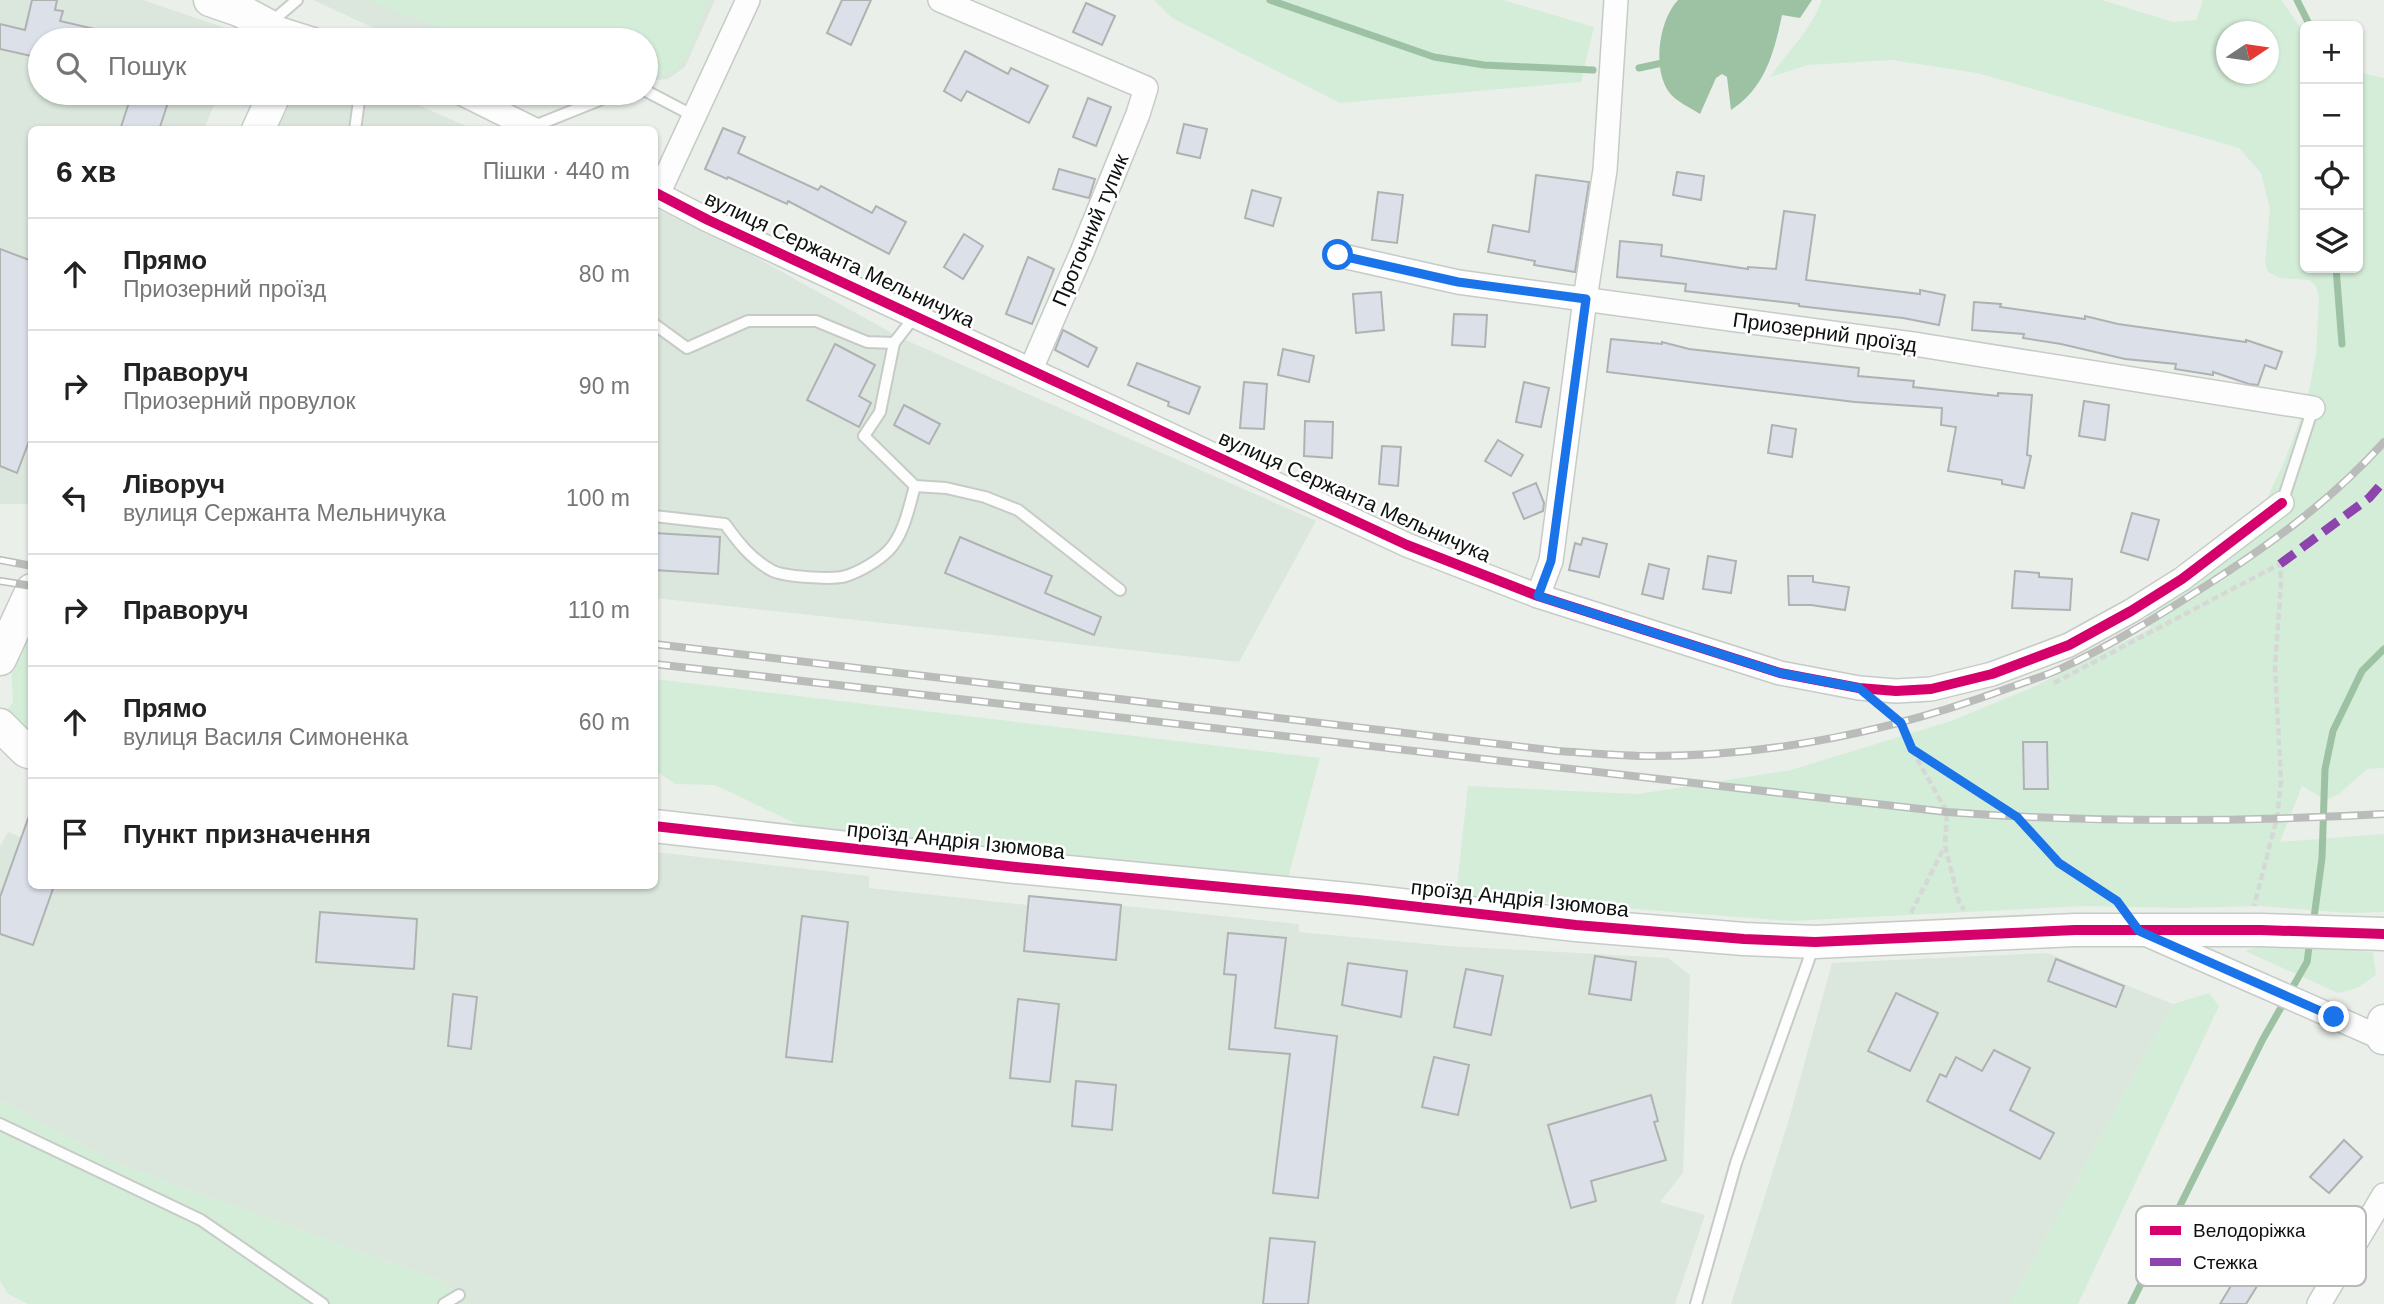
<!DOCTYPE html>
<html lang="uk">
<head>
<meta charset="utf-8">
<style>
	body { margin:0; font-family:Arial,sans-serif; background:#f6f6f6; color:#222 }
	.controls { position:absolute; right:21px; top:21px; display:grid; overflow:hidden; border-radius:10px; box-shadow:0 2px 5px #0004 }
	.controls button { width:63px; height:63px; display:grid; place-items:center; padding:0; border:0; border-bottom:2px solid #e0e0e0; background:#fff; color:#222; font:35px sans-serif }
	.compass { position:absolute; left:2216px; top:21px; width:63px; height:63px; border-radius:50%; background:#fff; box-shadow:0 2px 5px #0004; rotate:77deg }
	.stop { position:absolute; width:21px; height:21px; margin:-16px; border:5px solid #1a73e8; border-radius:50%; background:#fff }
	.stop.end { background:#1a73e8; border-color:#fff; box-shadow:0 2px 7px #0008 }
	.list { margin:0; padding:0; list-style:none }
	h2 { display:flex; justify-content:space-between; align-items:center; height:91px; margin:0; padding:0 28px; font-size:30px }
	h2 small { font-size:23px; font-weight:400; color:#767676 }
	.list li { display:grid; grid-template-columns:46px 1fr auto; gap:21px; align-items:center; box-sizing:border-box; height:112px; padding:0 28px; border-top:2px solid #e0e0e0 }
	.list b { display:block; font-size:26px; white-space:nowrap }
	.list p { margin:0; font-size:23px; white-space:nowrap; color:#767676 }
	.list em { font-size:23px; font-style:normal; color:#767676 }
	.icon { flex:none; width:38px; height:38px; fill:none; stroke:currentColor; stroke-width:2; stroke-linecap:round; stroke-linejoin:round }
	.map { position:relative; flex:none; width:2384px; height:1304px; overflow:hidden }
	.search { position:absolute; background:#fff; box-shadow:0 2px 5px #0004; left:28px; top:28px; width:630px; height:77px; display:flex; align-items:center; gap:18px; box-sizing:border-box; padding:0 24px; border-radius:38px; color:#767676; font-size:26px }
	.panel { position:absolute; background:#fff; box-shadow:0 2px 5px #0004; left:28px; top:126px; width:630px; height:763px; border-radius:10px }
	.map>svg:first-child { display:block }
	.built { fill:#dbe7dd }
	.green { fill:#d4edd8; fill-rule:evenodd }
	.water { fill:#9cc2a3 }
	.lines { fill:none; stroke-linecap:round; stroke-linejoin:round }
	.stream { stroke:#9cc2a3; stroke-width:7 }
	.building { fill:#dce0e9; stroke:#b0b2b2; stroke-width:2 }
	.lane-casing { stroke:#c7cbc7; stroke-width:14 }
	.street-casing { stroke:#c7cbc7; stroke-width:26 }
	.secondary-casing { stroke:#c7cbc7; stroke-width:35 }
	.path { stroke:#d6d8d6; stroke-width:4.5; stroke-dasharray:7 3.5; stroke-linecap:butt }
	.lane { stroke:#fcfdfc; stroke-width:10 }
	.street { stroke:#fcfdfc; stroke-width:23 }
	.secondary { stroke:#fcfdfc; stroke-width:32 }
	.rail-casing { stroke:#babcba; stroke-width:8 }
	.rail { stroke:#fff; stroke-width:5; stroke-dasharray:16; stroke-linecap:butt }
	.quiet { stroke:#8e44ad; stroke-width:9; stroke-dasharray:18 9; stroke-linecap:butt }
	.cycleway-casing { stroke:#fff; stroke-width:15 }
	.cycleway { stroke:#d6006c; stroke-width:10 }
	.route { stroke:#1a73e8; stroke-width:9 }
	.labels { text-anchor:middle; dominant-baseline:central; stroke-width:5; stroke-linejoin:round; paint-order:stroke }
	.street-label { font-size:21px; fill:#0e120f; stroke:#fff }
	.key { fill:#fff; stroke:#b7b8b7; stroke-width:2 }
	.key-label { font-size:19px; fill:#0e120f }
</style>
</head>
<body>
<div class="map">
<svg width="2384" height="1304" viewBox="0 0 2384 1304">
	<rect width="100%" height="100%" fill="#eaefea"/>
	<g class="built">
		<path d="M0 0H143L243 34 240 40H40V93H219L204 129 32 130 31 504H0Z"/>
		<path d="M313 0H715L685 67 668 79 657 80 646 76V40H400Z"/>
		<path d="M295 93H391L473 129 277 130Z"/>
		<path d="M514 93H577L552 104H538Z"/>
		<path d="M654 208 750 254 899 337 1316 521 1239 662 655 598Z"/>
		<path d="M8 832 31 841 32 886H654L655 852 869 876V888L1028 905 1029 896 1299 924V932L1449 946 1668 958 1690 975 1683 1173 1660 1202 1705 1215 1675 1304H470L441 1281 115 1163 0 1100V846Z"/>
		<path d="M2047 953 2173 1004 2010 1304H1731L1789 1119 1832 963Z"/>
	</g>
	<g class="green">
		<path d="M367 0H708C702 14 690 53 682 63 673 75 659 77 646 72V40H474Z"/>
		<path d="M1154 0H1503L1594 27 1581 82 1340 103 1172 18Z"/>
		<path d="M1822 0H2102L2173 22 2196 20 2203 0H2281L2305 34V268H2358V72L2384 78V768L2367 769 2339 794 2326 800 2302 786 2280 842 2384 834V912L2348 913 2261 906 2179 908 2084 906 1791 921 1456 895 1468 786 1638 794 1791 770 1951 721 2031 688 2150 629 2144 590 2262 508 2282 467 2296 431 2309 391 2316 353 2319 299 2316 286 2309 280 2280 278 2268 272 2265 263 2270 209 2261 173 2239 148 1977 73 1892 60 1808 65 1770 77C1787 52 1812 29 1822 0ZM2226 32H2268V74H2226Z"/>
		<path d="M31 621V734L15 722 8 709 13 702 11 666Z"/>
		<path d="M655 679 1320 758 1288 878 801 826 715 785 675 784 655 770Z"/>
		<path d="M2265 944 2373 952 2376 975 2357 988 2338 993 2245 951Z"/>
		<path d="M2209 993 2219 1006 2078 1304H2010L2173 1004Z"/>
		<path d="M0 1100 115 1163 441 1281 470 1304H28L8 1294 0 1281Z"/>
	</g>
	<path class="water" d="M1678 0H1812L1800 18 1782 15C1774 53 1765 88 1731 110L1727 77 1722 74 1716 78 1700 114C1691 108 1675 101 1669 92 1652 69 1659 20 1678 0Z"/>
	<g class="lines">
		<g class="stream">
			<path d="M1270 0 1434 57 1484 65 1593 70"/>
			<path d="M2297 0 2310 26"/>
			<path d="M1639 68 1667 62"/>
			<path d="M2336 268 2342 344"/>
			<path d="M2313 925 2322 858 2325 769 2333 731 2362 671 2384 649"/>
			<path d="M2131 1304 2263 1039 2307 962 2310 940"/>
		</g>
	</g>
	<g class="building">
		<path d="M32 0H57L55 10 63 11 60 21 112 33 111 40H40V58L0 49V24L25 30Z"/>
		<path d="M842 0H871L851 45 827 33Z"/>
		<path d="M1086 3 1115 16 1102 45 1073 32Z"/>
		<path d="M965 51 1008 74 1011 68 1048 86 1029 123 967 91 961 101 944 91Z"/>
		<path d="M132 93H171L159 130H120Z"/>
		<path d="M1088 98 1111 107 1096 146 1073 137Z"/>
		<path d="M1184 124 1207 129 1200 158 1177 153Z"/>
		<path d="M723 128 745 137 738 153 818 190 821 186 872 213 876 206 906 222 889 254 788 201 787 204 728 177 727 179 705 169Z"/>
		<path d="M1059 169 1095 179 1089 198 1053 189Z"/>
		<path d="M1677 172 1704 176 1701 200 1673 195Z"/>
		<path d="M1536 175 1589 182 1575 272 1534 265 1535 261 1488 252 1493 225 1529 232Z"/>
		<path d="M1252 190 1281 198 1273 226 1245 218Z"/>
		<path d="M1378 192 1403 195 1397 243 1372 240Z"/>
		<path d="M1784 211 1815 215 1806 280 1920 294V290L1945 295 1939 325 1903 318 1799 306V304L1685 291 1686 284 1617 277 1620 241 1662 245 1661 256 1748 269V267L1776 269Z"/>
		<path d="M964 234 983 246 963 279 944 267Z"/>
		<path d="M0 249 32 261V433L17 473 0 466Z"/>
		<path d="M1028 257 1054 269 1032 324 1006 314Z"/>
		<path d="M1381 292 1384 330 1356 333 1353 294Z"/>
		<path d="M1974 302 2001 304 2000 307 2085 319V316L2118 324 2246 342V340L2282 352 2276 369 2265 365 2258 385 2249 384 2213 372V375L2175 369 2176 364 2125 359 2061 344 2023 338 2024 334 1972 330Z"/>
		<path d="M1454 314 1487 315 1485 347 1452 345Z"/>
		<path d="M1063 330 1097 348 1088 367 1055 350Z"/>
		<path d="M1611 339 1662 344V342L1689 349 1859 368 1858 376 1914 381 1913 387 1998 396V393L2032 395 2027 455 2031 456 2024 488 2002 484V480L1948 471 1956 427 1941 425 1942 408 1855 402 1607 372Z"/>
		<path d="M835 344 875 365 859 396 871 403 859 427 807 400Z"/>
		<path d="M1283 349 1314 356 1309 382 1278 375Z"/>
		<path d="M1137 363 1200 387 1189 414 1168 406 1169 402 1128 385Z"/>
		<path d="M1244 382 1267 384 1264 429 1240 428Z"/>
		<path d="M1524 382 1549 388 1541 427 1516 422Z"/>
		<path d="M2084 401 2109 405 2105 440 2079 436Z"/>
		<path d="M904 405 940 424 929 444 894 425Z"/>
		<path d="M1305 421 1333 422 1332 458 1304 456Z"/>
		<path d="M1772 425 1796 429 1792 457 1768 453Z"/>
		<path d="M1498 440 1523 455 1511 476 1485 461Z"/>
		<path d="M1382 446 1401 447 1398 486 1379 484Z"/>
		<path d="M1536 483 1544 503 1543 511 1524 519 1513 493Z"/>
		<path d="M2132 513 2159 520 2148 560 2121 552Z"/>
		<path d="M654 533 720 537 718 574 654 570Z"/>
		<path d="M960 537 1052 576 1045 593 1101 617 1094 635 945 573Z"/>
		<path d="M1583 538 1607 544 1599 577 1569 570 1575 543 1581 545Z"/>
		<path d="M1708 556 1736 561 1731 593 1703 589Z"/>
		<path d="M1649 564 1669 569 1663 599 1642 594Z"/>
		<path d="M2015 571 2039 573V577L2072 579 2070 610 2012 608Z"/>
		<path d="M1788 576H1813V582L1849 587 1845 610 1811 605H1789Z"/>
		<path d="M2023 742H2047L2048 789H2024Z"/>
		<path d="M29 816H32V886H54L33 945 0 934V897Z"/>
		<path d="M1029 896 1121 905 1116 960 1024 951Z"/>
		<path d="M320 912 417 919 414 969 316 962Z"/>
		<path d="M802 916 848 922 832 1062 786 1057Z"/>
		<path d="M1228 933 1286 938 1275 1028 1337 1036 1318 1198 1273 1193 1290 1054 1229 1049 1236 975 1224 974Z"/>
		<path d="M1595 956 1636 962 1631 1000 1589 994Z"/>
		<path d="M2056 959 2124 986 2116 1007 2048 981Z"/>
		<path d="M1348 963 1407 971 1401 1017 1342 1005Z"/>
		<path d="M1466 969 1503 976 1491 1035 1454 1027Z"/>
		<path d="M1896 993 1938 1013 1910 1071 1868 1051Z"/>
		<path d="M453 994 477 997 471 1049 448 1046Z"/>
		<path d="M1018 999 1059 1004 1050 1082 1010 1078Z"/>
		<path d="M1994 1050 2030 1068 2010 1110 2054 1133 2040 1159 1927 1101 1940 1074 1946 1077 1956 1057 1982 1071Z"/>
		<path d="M1434 1057 1469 1065 1458 1115 1422 1107Z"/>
		<path d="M1076 1081 1116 1085 1112 1130 1072 1126Z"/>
		<path d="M1651 1095 1658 1121 1654 1122 1666 1160 1591 1181 1596 1201 1571 1208 1548 1125Z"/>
		<path d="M2344 1140 2362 1157 2329 1193 2310 1177Z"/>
		<path d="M1270 1238 1315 1242 1308 1304H1263Z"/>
		<path d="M2240 1271 2259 1283 2246 1304H2220Z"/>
	</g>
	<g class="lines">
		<g class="lane-casing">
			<g id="lane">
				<path d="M270 23 297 0"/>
				<path d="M646 91 692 115"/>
				<path d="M532 127 617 93"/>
				<path d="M355 130 360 93"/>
				<path d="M654 324 687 348 748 321H816L867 342 894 343 915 316"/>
				<path d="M894 343 880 412 864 436 915 486 946 488 985 497 1018 510 1120 590"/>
				<path d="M2282 503 2313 408"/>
				<path d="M654 516 725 524C738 542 751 559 771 570 782 577 833 580 846 576 859 572 878 561 888 551 904 535 909 507 915 486"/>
				<path d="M0 1124 201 1220 323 1304"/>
				<path d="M444 1304 459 1295"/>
				<path d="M1696 1304 1736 1163 1814 945"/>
			</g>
		</g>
		<g class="street-casing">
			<g id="street">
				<path d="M940 0 1146 88 1138 114 1082 252 1031 369"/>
				<path d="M267 25 315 40"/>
				<path d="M461 93 535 130"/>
				<path d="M654 192 708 220 1407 545 1538 596 1780 673 1859 688 1896 691 1931 689 1992 674 2069 645 2131 611 2182 579 2282 503"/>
				<path d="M658 194 748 0"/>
				<path d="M1338 255 1458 282 1920 345 2313 408"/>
				<path d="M1538 596 1551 561 1585 299 1605 170 1616 0"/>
				<path d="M2143 933 2384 1039"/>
				<path d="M2319 1304 2384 1195"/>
			</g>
		</g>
		<g class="secondary-casing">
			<g id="secondary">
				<path d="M210 0 239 10 267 25 277 40"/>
				<path d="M258 130 275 93"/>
				<path d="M0 659 32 590"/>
				<path d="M0 725 26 751 32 753"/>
				<path d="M654 826 1016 867 1358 900 1576 925 1744 939 1815 942 2075 930H2261L2384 934"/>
				<path d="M2383 1038 2384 1021"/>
			</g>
		</g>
		<g class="path">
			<path d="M2054 683 2280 564 2281 583 2275 667 2281 781 2277 818 2254 906"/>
			<path d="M1887 712 1901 723 1911 749 2017 817 2059 863 2119 904"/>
			<path d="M1912 750 1947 812 1945 845 1959 902 1964 910"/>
			<path d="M1911 913 1945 846"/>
		</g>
		<use href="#lane" class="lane"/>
		<use href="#street" class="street"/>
		<use href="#secondary" class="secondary"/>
		<g class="rail-casing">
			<g id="rail">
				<path d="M0 560 32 566"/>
				<path d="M0 581 32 586"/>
				<path d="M654 644 1558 751C1590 753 1622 756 1653 756 1773 756 1894 730 2006 689 2024 682 2043 677 2060 669 2112 645 2160 615 2207 585 2271 544 2333 499 2384 442"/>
				<path d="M654 664 1947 812C2092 823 2239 822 2384 814"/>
			</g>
		</g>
		<use href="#rail" class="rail"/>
		<path class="quiet" d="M2280 564 2369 498 2384 481"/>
		<g class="cycleway-casing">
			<g id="cycleway">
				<path d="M654 192 708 220 1407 545 1538 596 1780 673 1859 688 1896 691 1931 689 1992 674 2069 645 2131 611 2182 579 2282 503"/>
				<path d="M654 826 1016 867 1358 900 1576 925 1744 939 1815 942 2075 930H2261L2384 934"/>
			</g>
		</g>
		<use href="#cycleway" class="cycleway"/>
	</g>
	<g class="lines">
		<path class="route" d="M1338 255 1458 282 1586 299 1551 561 1538 596 1780 673 1859 688 1901 723 1912 749 2017 817 2059 863 2117 901 2139 931 2334 1017"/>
	</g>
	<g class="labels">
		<g class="street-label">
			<text transform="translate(1090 230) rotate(-67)">Проточний тупик</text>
			<text transform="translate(840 259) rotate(25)">вулиця Сержанта Мельничука</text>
			<text transform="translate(1825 332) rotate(8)">Приозерний проїзд</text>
			<text transform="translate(1355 496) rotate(24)">вулиця Сержанта Мельничука</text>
			<text transform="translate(956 840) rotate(6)">проїзд Андрія Ізюмова</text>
			<text transform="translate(1520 898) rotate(6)">проїзд Андрія Ізюмова</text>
		</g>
	</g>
	<rect x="2136" y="1206" width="230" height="80" rx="10" class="key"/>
	<rect x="2150" y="1226" width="31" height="9" fill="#d6006c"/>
	<rect x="2150" y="1258" width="31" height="8" fill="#8e44ad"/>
	<g class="key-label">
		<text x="2193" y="1237">Велодоріжка</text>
		<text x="2193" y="1269">Стежка</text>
	</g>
</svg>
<div class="controls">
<button>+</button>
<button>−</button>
<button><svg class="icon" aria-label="locate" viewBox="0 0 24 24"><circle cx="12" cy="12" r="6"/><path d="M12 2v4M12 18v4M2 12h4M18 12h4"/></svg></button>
<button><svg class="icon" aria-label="layers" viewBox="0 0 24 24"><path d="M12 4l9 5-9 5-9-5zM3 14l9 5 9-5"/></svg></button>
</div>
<svg class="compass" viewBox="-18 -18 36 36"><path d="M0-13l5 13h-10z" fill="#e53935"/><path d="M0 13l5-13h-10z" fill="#767676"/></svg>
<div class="stop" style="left:1338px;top:255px"></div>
<div class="stop end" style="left:2334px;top:1017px"></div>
<div class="search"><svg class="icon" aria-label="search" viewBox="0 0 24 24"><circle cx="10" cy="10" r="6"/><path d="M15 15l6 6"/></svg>Пошук</div>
<section class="panel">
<h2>6 хв<small>Пішки · 440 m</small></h2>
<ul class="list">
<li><svg class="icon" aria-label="ahead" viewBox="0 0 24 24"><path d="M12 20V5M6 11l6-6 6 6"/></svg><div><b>Прямо</b><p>Приозерний проїзд</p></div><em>80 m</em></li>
<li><svg class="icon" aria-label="right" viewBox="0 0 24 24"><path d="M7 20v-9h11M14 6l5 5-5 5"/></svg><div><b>Праворуч</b><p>Приозерний провулок</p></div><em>90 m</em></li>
<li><svg class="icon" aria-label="left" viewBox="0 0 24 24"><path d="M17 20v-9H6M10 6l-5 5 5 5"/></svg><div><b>Ліворуч</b><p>вулиця Сержанта Мельничука</p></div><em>100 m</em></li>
<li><svg class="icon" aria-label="right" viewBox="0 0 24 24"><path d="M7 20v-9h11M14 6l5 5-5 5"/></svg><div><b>Праворуч</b></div><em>110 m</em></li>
<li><svg class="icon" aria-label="ahead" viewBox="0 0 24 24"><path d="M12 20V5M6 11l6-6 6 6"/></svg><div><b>Прямо</b><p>вулиця Василя Симоненка</p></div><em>60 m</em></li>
<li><svg class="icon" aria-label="arrive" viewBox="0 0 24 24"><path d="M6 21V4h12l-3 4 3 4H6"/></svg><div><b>Пункт призначення</b></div></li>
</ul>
</section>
</div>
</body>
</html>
